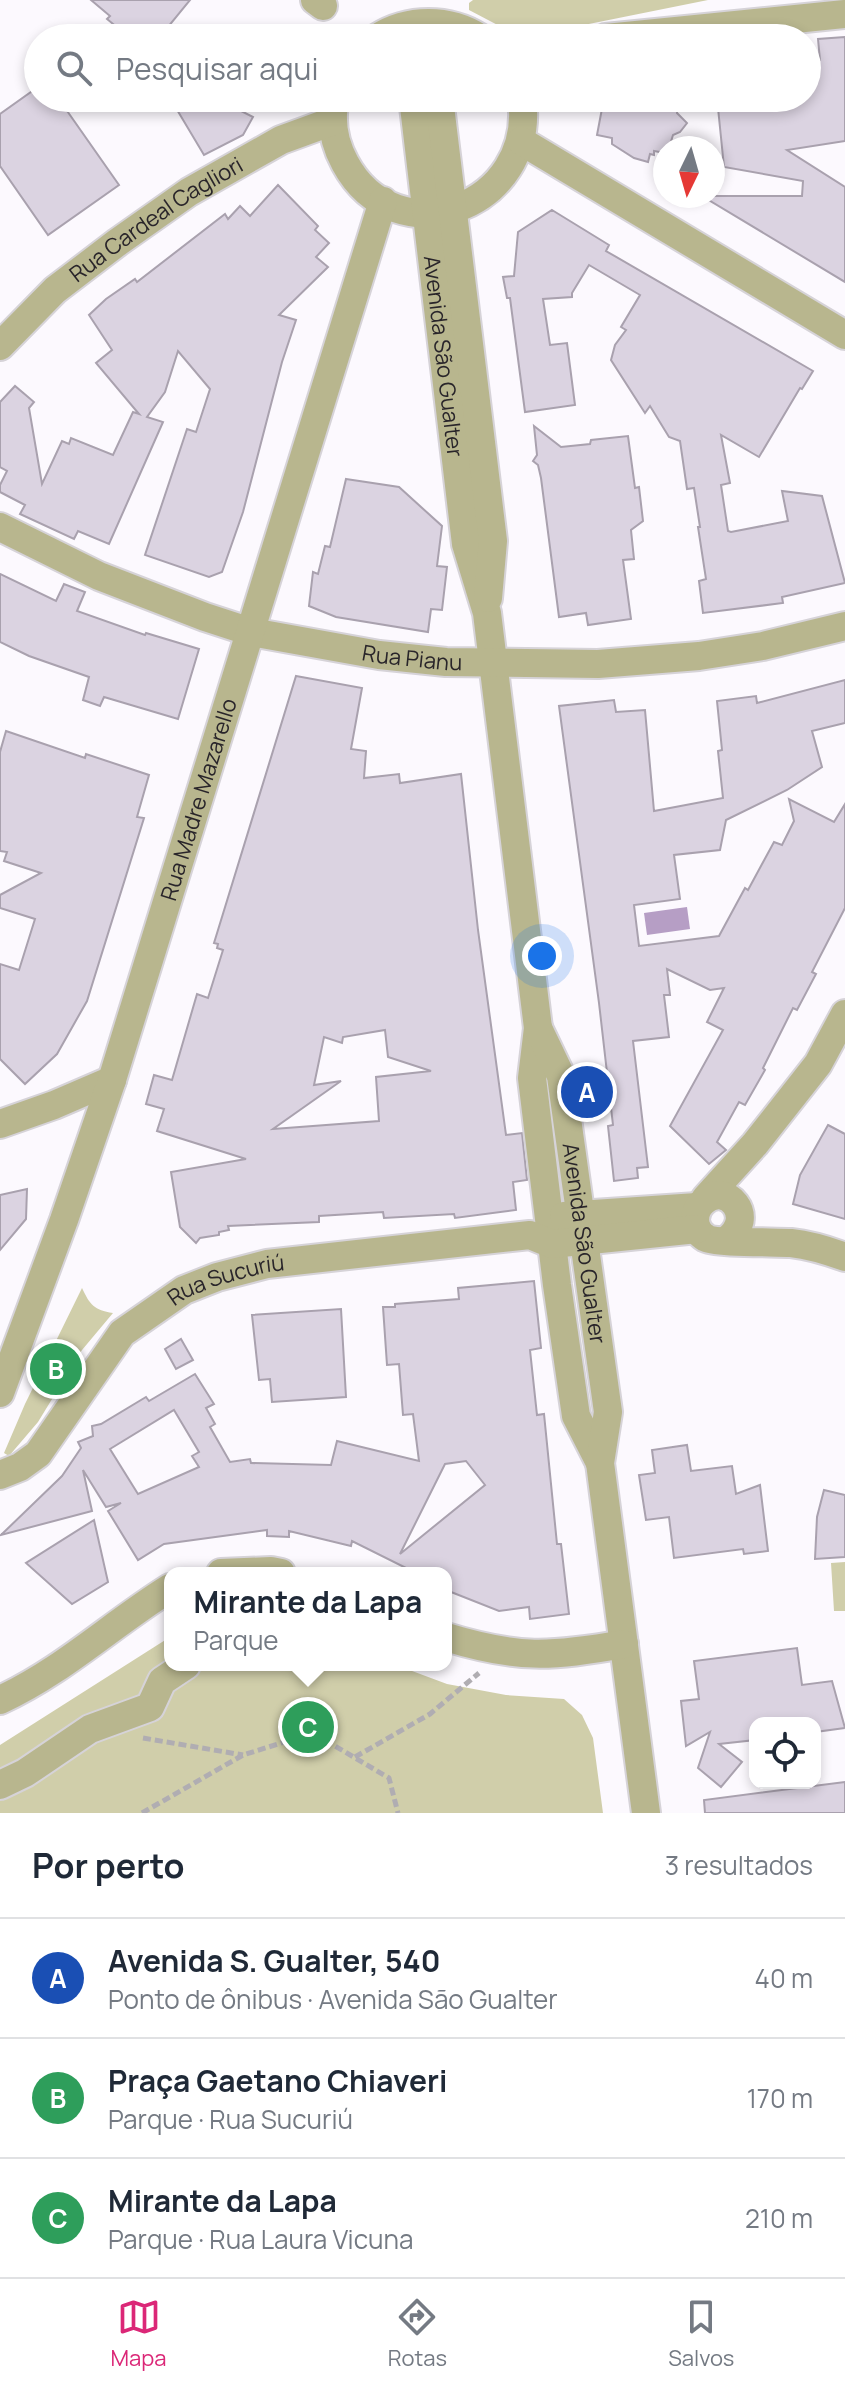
<!DOCTYPE html>
<html lang="pt">
<head>
<meta charset="utf-8">
<style>
	body { margin:0; font-family:Manrope,sans-serif; background:#f2f2f3; color:#1f2937 }
	.controls { position:absolute; right:24px; bottom:24px; display:grid; overflow:hidden; border-radius:16px; box-shadow:0 4px 12px #0003 }
	.controls button { width:72px; height:72px; display:grid; place-items:center; padding:0; border:0; border-bottom:2px solid #e0e1e3; background:#fff; color:#1f2937; font:40px sans-serif }
	.compass { position:absolute; left:653px; top:136px; width:72px; height:72px; border-radius:50%; background:#fff; box-shadow:0 4px 12px #0003; rotate:185deg }
	.you { position:absolute; left:542px; top:956px; width:28px; height:28px; margin:-20px; border:6px solid #fff; border-radius:50%; background:#1a73e8; box-shadow:0 0 0 12px #1a73e833 }
	.badge { display:grid; place-items:center; width:52px; height:52px; border-radius:50%; background:#db2777; color:#fff; font-size:26px; font-weight:700 }
	.pin { position:absolute; translate:-50% -50%; border:4px solid #fff; box-shadow:0 2px 8px #0006 }
	.popup { position:absolute; left:164px; top:1567px; width:288px; height:104px; box-sizing:border-box; display:grid; place-content:center; border-radius:16px; background:#fff; filter:drop-shadow(0 2px 6px #0005); font-size:26px; white-space:nowrap; color:#747a83 }
	.popup b { font-size:30px; color:#1f2937 }
	.popup::after { content:''; position:absolute; left:50%; top:100%; margin-left:-16px; border:16px solid transparent; border-top-color:#fff }
	.list { margin:0; padding:0; list-style:none }
	h2 { display:flex; justify-content:space-between; align-items:center; height:104px; margin:0; padding:0 32px; font-size:34px }
	h2 small { font-size:26px; font-weight:400; color:#747a83 }
	.list li { display:grid; grid-template-columns:52px 1fr auto; gap:24px; align-items:center; box-sizing:border-box; height:120px; padding:0 32px; border-top:2px solid #e0e1e3 }
	.list b { display:block; font-size:30px; white-space:nowrap }
	.list p { margin:0; font-size:26px; white-space:nowrap; color:#747a83 }
	.list em { font-size:26px; font-style:normal; color:#747a83 }
	.icon { flex:none; width:44px; height:44px; fill:none; stroke:currentColor; stroke-width:2; stroke-linecap:round; stroke-linejoin:round }
	.map { position:relative; flex:none; width:845px; height:1813px; overflow:hidden }
	.search { position:absolute; background:#fff; box-shadow:0 4px 12px #0003; left:24px; right:24px; top:24px; height:88px; display:flex; align-items:center; gap:20px; box-sizing:border-box; padding:0 28px; border-radius:44px; color:#747a83; font-size:30px }
	.sheet { height:464px; background:#fff }
	nav { display:flex; justify-content:space-around; align-items:center; box-sizing:border-box; height:112px; border-top:2px solid #e0e1e3; background:#fff; font-size:22px; color:#747a83 }
	nav a { display:grid; justify-items:center; gap:4px }
	nav .on { color:#db2777 }
	.map>svg:first-child { display:block }
	.green { fill:#d0ceaa }
	.water { fill:#b69ec5 }
	.building { fill:#dbd3e1; stroke:#a9a1ae; stroke-width:2; fill-rule:evenodd }
	.lines { fill:none; stroke-linecap:round; stroke-linejoin:round }
	.minor-casing { stroke:#d6d3d8; stroke-width:32 }
	.path { stroke:#b0adb2; stroke-width:5; stroke-dasharray:8 4; stroke-linecap:butt }
	.minor { stroke:#b8b68e; stroke-width:28 }
	.labels { text-anchor:middle; dominant-baseline:central; stroke-width:8; stroke-linejoin:round; paint-order:stroke }
	.street-label { font-size:22px; fill:#29252a; stroke:#fff }
</style>
</head>
<body>
<div class="map">
<svg width="845" height="1813" viewBox="0 0 845 1813">
	<rect width="100%" height="100%" fill="#fcf9fe"/>
	<g class="green">
		<path d="M473 0H708L549 32 509 31 469 10V3Z"/>
		<path d="M82 1288C90 1305 94 1310 113 1313L82 1350 38 1422 9 1456 4 1453 25 1404Z"/>
		<path d="M845 1562V1611H834L831 1563Z"/>
		<path d="M170 1637V1665H396L447 1684 506 1695 564 1699 582 1715 593 1738 603 1813H0V1745Z"/>
	</g>
	<path class="water" d="M687 907 690 929 647 935 644 913Z"/>
	<g class="building">
		<path d="M91 0H190L159 38H130L107 19 110 16Z"/>
		<path d="M845 37V141L787 150 845 187V282L702 196H802L803 181 724 167 717 98H807V60H820L818 39Z"/>
		<path d="M38 87V98H58L119 185 48 235 0 166V114Z"/>
		<path d="M170 98H240L239 110 253 117 243 135 204 155Z"/>
		<path d="M604 98H678L677 113 687 123 680 132 673 135 669 148H665V153L654 151V155L650 154 648 162 634 158 612 144V138L597 135Z"/>
		<path d="M278 185 318 226 315 230 329 243 316 257 328 267 279 315 296 320 282 362 243 512 222 572 209 577 145 555 187 429 196 432 210 389 178 351 165 392 147 417 163 422 109 544 78 531 74 539 20 514 25 505 0 492V485L7 471 0 467V402L15 386 34 402 29 408 42 484 62 441 69 444 71 438 113 455 133 412 139 414 96 363 112 350 89 315 106 299 135 279 137 282 225 214 228 219 240 206 250 216Z"/>
		<path d="M552 210 609 245 606 251 813 371 802 389 800 388 759 457 721 435 730 483 721 485 728 531 731 532 788 521 782 491 822 496 845 583 782 597 783 603 703 613 699 581 706 579 698 527H700L694 488 687 489 680 441 669 437 650 406 645 413 611 360 615 345 626 330 621 327 640 295 589 265 572 293V297L543 299 550 345 567 343 575 405 525 412 510 298H507L503 277 514 276 518 232Z"/>
		<path d="M534 426 561 447 590 444 591 440 628 436 635 488 639 487 643 521 631 530 634 559 623 560 631 619 588 625 586 613 559 617 541 478 538 465 533 461 537 455Z"/>
		<path d="M346 479 399 487 442 526 437 566 447 567 442 610 431 609 428 632 336 617 309 606 313 572 318 574 325 546 330 547Z"/>
		<path d="M0 574 56 601 64 584 85 592 77 611 145 635 146 633 199 649 178 719 104 697 100 706 83 700 89 677 29 656 0 642Z"/>
		<path d="M296 676 362 688 351 749 366 751 364 778 399 774 400 783 461 774 478 930 506 1135 522 1133 527 1180 513 1182 516 1210 455 1218 454 1214 384 1218 383 1212 319 1216V1222L228 1226 229 1230 219 1232V1235L200 1238 196 1243 180 1227 171 1172 246 1159 157 1131 164 1109 146 1104 154 1075 172 1080 197 994 208 998 223 950 217 948 218 944 214 943ZM385 1030 388 1057 431 1071 376 1077 379 1121 273 1129 341 1081 314 1085 324 1037 342 1043 343 1037Z"/>
		<path d="M845 680V723L812 731 822 767 787 790 726 820 720 850 674 855 680 899 634 905 639 946 719 936 745 888 748 890 774 842 782 845 794 821 789 799 834 822 845 804V908L812 972 816 974 797 1010 793 1008 763 1068 765 1070 745 1105 739 1102 717 1142 726 1150 709 1164 670 1126 723 1030 707 1022 724 988 710 990 667 969 670 995H664L669 1037 633 1041 648 1167 637 1168 638 1178 614 1181 608 1126 613 1125 599 1003 559 706 614 700 616 712 645 710 654 811 723 798 718 751 722 750 717 701 756 696 757 703Z"/>
		<path d="M6 731 85 758 86 754 149 775 137 817 144 818 87 1001 57 1054 25 1084 0 1059V964L19 970 35 919 0 908V895L41 873 4 861 7 852 0 851V752Z"/>
		<path d="M828 1125 845 1134V1219L793 1204 800 1175Z"/>
		<path d="M27 1189 26 1219 0 1250V1195Z"/>
		<path d="M534 1281 541 1348 530 1350 537 1415 544 1414 557 1544H561L569 1614 530 1619 529 1607 499 1611 446 1590V1573H416L352 1541 351 1546 289 1531V1537L267 1536V1530L164 1544 138 1560 108 1511 121 1503 106 1507 83 1470 92 1511 1 1535 62 1476 81 1448 78 1442 93 1436 92 1426 101 1424 146 1397 149 1401 195 1374 214 1404 206 1408 215 1424 210 1427 230 1462 250 1459 251 1463 331 1465 337 1441 419 1461 413 1414 403 1415 399 1364 387 1365 383 1307H395V1304L459 1299 458 1288ZM174 1410 199 1452 192 1456 199 1467 138 1494 110 1449ZM466 1461 485 1485 400 1554 445 1464Z"/>
		<path d="M341 1309 346 1397 272 1402 270 1379 259 1380 252 1315Z"/>
		<path d="M181 1339 193 1360 176 1369 165 1349Z"/>
		<path d="M687 1445 691 1471 732 1466 736 1494 760 1485 768 1551 744 1554 743 1549 674 1558 669 1517 646 1520 639 1475 655 1473 652 1450Z"/>
		<path d="M824 1490 845 1495V1557L815 1559 817 1517Z"/>
		<path d="M94 1520 108 1582 72 1604 26 1563Z"/>
		<path d="M797 1648 802 1685 832 1681 845 1728 815 1732V1723H755V1740L719 1744 742 1762 721 1787 698 1768 710 1732 686 1746 681 1701 699 1699 694 1661Z"/>
		<path d="M845 1782V1813H705L704 1800Z"/>
	</g>
	<g class="lines">
		<g class="minor-casing">
			<g id="minor">
				<path d="M315 0 323 6"/>
				<path d="M377 38C408 18 449 18 480 38"/>
				<path d="M606 38 845 14"/>
				<path d="M335 98C330 121 334 143 345 163 396 258 537 208 522 98"/>
				<path id="s1" d="M413 98 466 544 487 613 538 1028 532 1078 557 1285 576 1416 600 1463"/>
				<path d="M439 98 493 541 488 598"/>
				<path d="M521 141 845 335"/>
				<path id="s2" d="M0 346 55 290 118 242 189 192 281 140 333 121"/>
				<path id="s3" d="M0 527 99 576 205 617 251 632 379 655 446 662 598 664 699 656 763 646 845 626"/>
				<path id="s4" d="M538 1028 561 1076 608 1412 600 1463 646 1813"/>
				<path d="M0 1124 54 1105 112 1080"/>
				<path d="M706 1198 755 1144 818 1064 845 1014"/>
				<path d="M564 1216 697 1207"/>
				<path d="M727 1240C758 1217 726 1180 703 1202 692 1212 692 1230 706 1238 714 1243 776 1242 791 1243 809 1245 829 1251 845 1257"/>
				<path id="s5" d="M0 1393 64 1220 112 1080 383 201"/>
				<path id="s6" d="M0 1475 20 1467 38 1454 122 1333 184 1290 217 1277 267 1264 530 1235 552 1244 697 1229"/>
				<path d="M221 1573 271 1571 281 1573"/>
				<path d="M446 1637C518 1659 550 1657 624 1644"/>
				<path d="M0 1700C63 1671 112 1624 170 1588"/>
				<path d="M0 1785 25 1773 90 1729 150 1707 162 1681 186 1665"/>
			</g>
		</g>
		<g class="path">
			<path d="M143 1738 243 1755"/>
			<path d="M355 1757 430 1714 479 1673"/>
			<path d="M142 1813 243 1755 313 1733 389 1778 398 1813"/>
		</g>
		<use href="#minor" class="minor"/>
	</g>
	<g class="labels">
		<g class="street-label">
			<text stroke="none"><textPath href="#s2" startOffset="202">Rua Cardeal Cagliori</textPath></text>
			<text stroke="none"><textPath href="#s1" startOffset="260">Avenida São Gualter</textPath></text>
			<text stroke="none"><textPath href="#s3" startOffset="436">Rua Pianu</textPath></text>
			<text stroke="none"><textPath href="#s5" startOffset="626">Rua Madre Mazarello</textPath></text>
			<text stroke="none"><textPath href="#s4" startOffset="222">Avenida São Gualter</textPath></text>
			<text stroke="none"><textPath href="#s6" startOffset="310">Rua Sucuriú</textPath></text>
		</g>
	</g>
</svg>
<div class="controls">
<button><svg class="icon" aria-label="locate" viewBox="0 0 24 24"><circle cx="12" cy="12" r="6"/><path d="M12 2v4M12 18v4M2 12h4M18 12h4"/></svg></button>
</div>
<svg class="compass" viewBox="-18 -18 36 36"><path d="M0-13l5 13h-10z" fill="#e53935"/><path d="M0 13l5-13h-10z" fill="#747a83"/></svg>
<div class="you"></div>
<div class="pin badge" style="left:587px;top:1092px;background:#1a4fb4">A</div>
<div class="pin badge" style="left:56px;top:1369px;background:#2e9e5b">B</div>
<div class="pin badge" style="left:308px;top:1727px;background:#2e9e5b">C</div>
<div class="popup"><b>Mirante da Lapa</b>Parque</div>
<div class="search"><svg class="icon" aria-label="search" viewBox="0 0 24 24"><circle cx="10" cy="10" r="6"/><path d="M15 15l6 6"/></svg>Pesquisar aqui</div>
</div>
<section class="sheet">
<h2>Por perto<small>3 resultados</small></h2>
<ul class="list">
<li><span class="badge" style="background:#1a4fb4">A</span><div><b>Avenida S. Gualter, 540</b><p>Ponto de ônibus · Avenida São Gualter</p></div><em>40 m</em></li>
<li><span class="badge" style="background:#2e9e5b">B</span><div><b>Praça Gaetano Chiaveri</b><p>Parque · Rua Sucuriú</p></div><em>170 m</em></li>
<li><span class="badge" style="background:#2e9e5b">C</span><div><b>Mirante da Lapa</b><p>Parque · Rua Laura Vicuna</p></div><em>210 m</em></li>
</ul>
</section>
<nav>
<a class="on"><svg class="icon" aria-label="map" viewBox="0 0 24 24"><path d="M3 6l6-2 6 2 6-2v14l-6 2-6-2-6 2zM9 4v14M15 6v14"/></svg>Mapa</a>
<a><svg class="icon" aria-label="directions" viewBox="0 0 24 24"><path d="M12 3l9 9-9 9-9-9zM9 14v-3h6M13 9l2 2-2 2"/></svg>Rotas</a>
<a><svg class="icon" aria-label="saved" viewBox="0 0 24 24"><path d="M7 4h10v16l-5-4-5 4z"/></svg>Salvos</a>
</nav>
</body>
</html>
